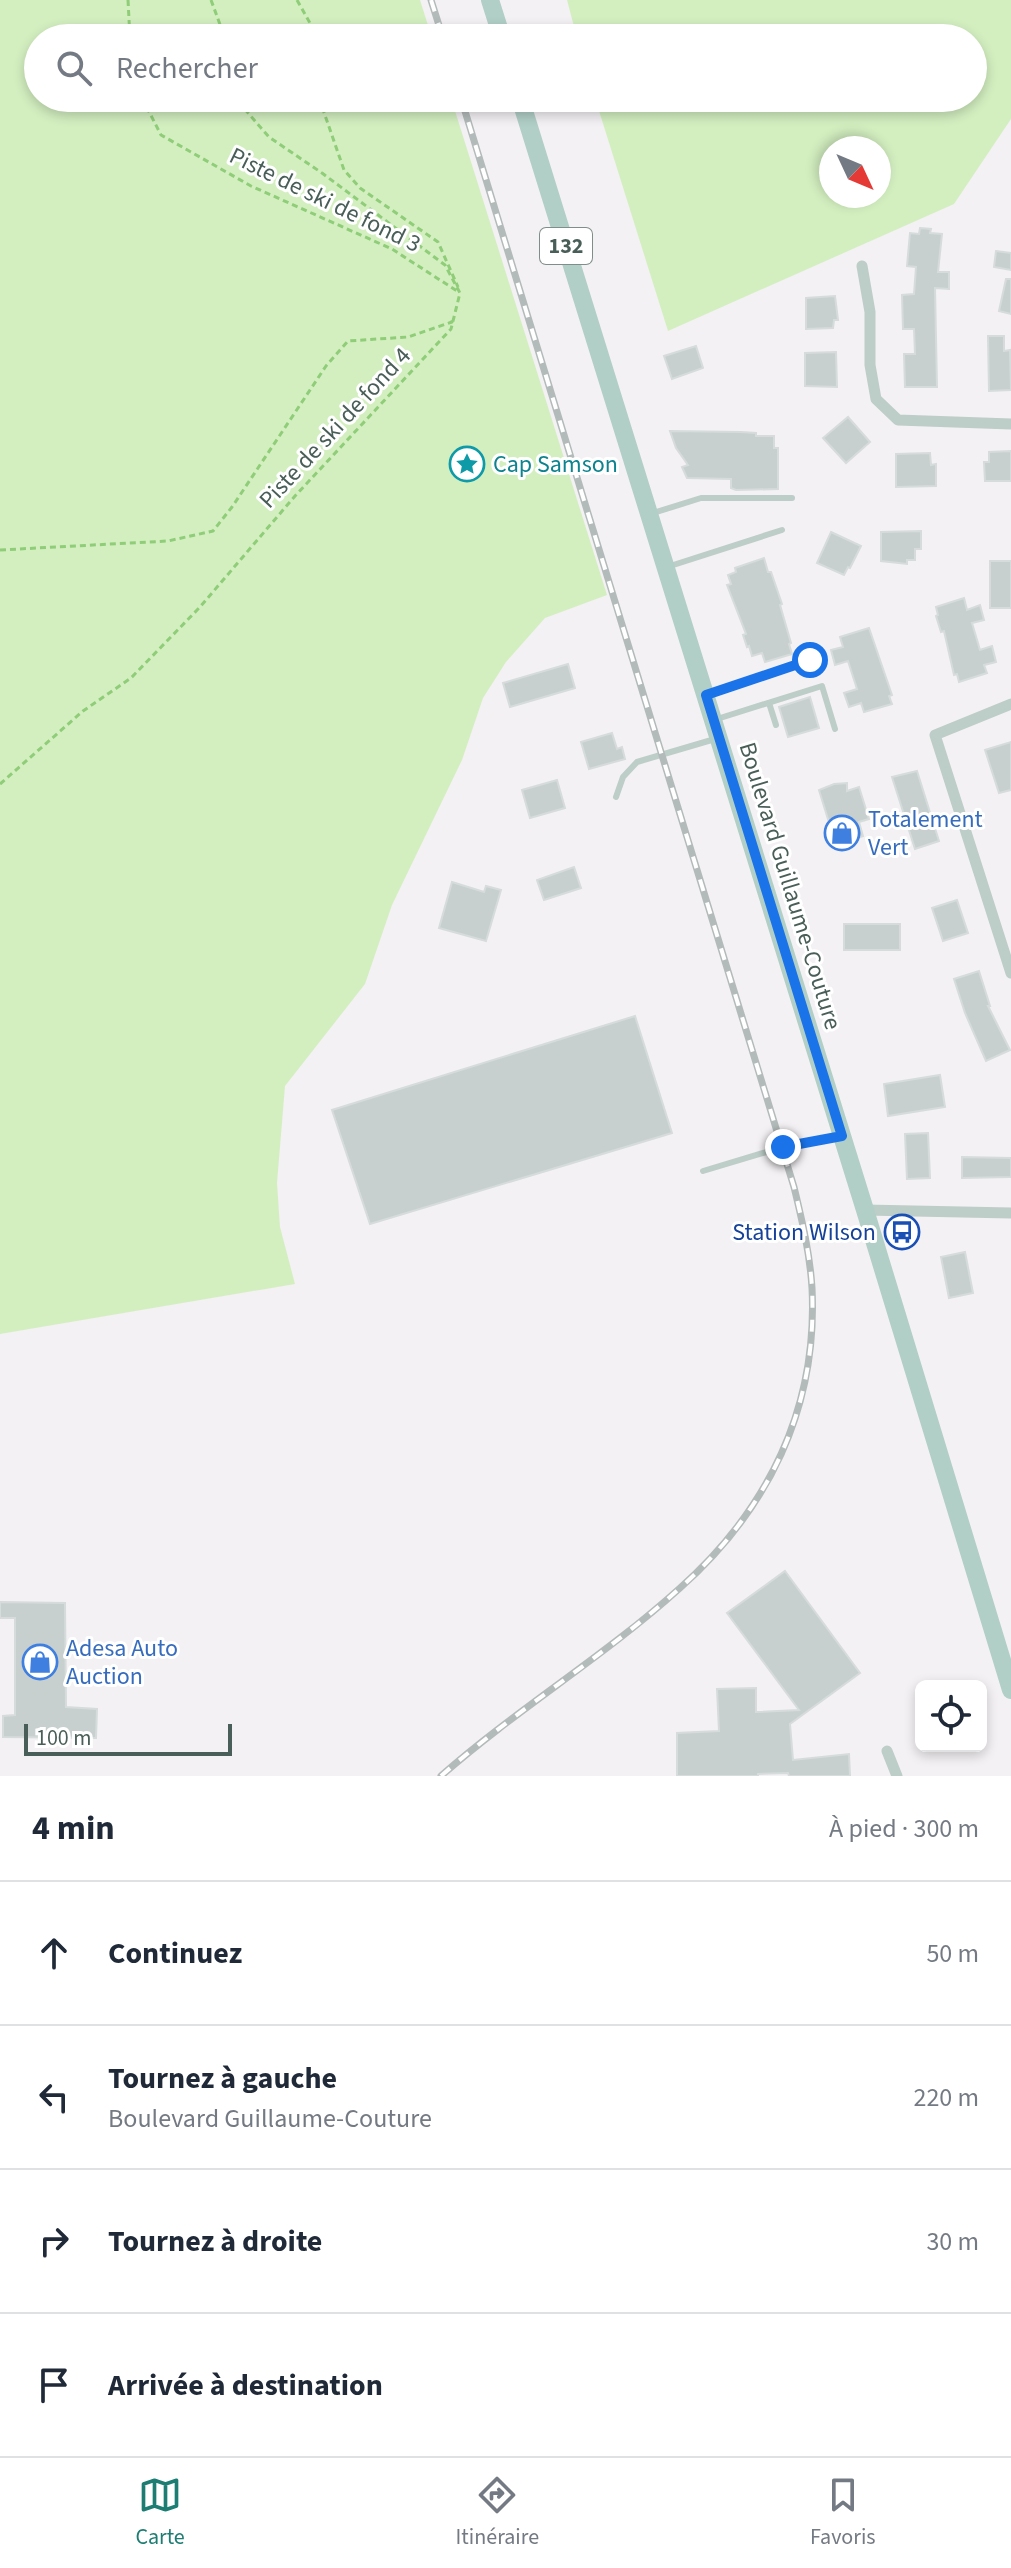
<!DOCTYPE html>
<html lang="fr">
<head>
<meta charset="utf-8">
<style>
	body { margin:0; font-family:"Source Sans 3",sans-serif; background:#f2f2f3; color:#1f2937 }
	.controls { position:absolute; right:24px; bottom:24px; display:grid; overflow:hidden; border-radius:12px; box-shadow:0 4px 12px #0003 }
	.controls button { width:72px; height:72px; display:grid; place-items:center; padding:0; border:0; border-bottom:2px solid #e0e1e3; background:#fff; color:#1f2937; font:40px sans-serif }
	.compass { position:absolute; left:819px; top:136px; width:72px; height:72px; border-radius:50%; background:#fff; box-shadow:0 4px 12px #0003; rotate:134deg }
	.scale { position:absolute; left:24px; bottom:20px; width:208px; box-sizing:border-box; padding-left:8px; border:4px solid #495e58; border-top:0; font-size:22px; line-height:28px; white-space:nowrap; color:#495e58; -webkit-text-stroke:6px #fff; paint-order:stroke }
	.stop { position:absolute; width:24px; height:24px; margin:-18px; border:6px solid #1a73e8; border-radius:50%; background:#fff }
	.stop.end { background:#1a73e8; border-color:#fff; box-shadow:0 2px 8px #0008 }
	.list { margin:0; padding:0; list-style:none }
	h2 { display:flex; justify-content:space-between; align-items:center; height:104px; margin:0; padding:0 32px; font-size:34px }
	h2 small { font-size:26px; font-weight:400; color:#747a83 }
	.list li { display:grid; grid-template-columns:52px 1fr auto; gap:24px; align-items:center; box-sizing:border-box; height:144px; padding:0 32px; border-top:2px solid #e0e1e3 }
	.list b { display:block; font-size:30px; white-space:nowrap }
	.list p { margin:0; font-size:26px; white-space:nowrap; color:#747a83 }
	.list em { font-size:26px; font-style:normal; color:#747a83 }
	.icon { flex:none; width:44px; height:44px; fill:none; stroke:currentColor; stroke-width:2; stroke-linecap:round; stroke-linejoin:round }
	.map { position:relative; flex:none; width:1011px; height:1776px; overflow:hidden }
	.search { position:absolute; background:#fff; box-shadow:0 4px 12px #0003; left:24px; right:24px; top:24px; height:88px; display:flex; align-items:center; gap:20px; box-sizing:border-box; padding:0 28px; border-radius:44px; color:#747a83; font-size:30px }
	.sheet { height:680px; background:#fff }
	nav { display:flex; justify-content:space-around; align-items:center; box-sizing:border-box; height:112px; border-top:2px solid #e0e1e3; background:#fff; font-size:22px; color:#747a83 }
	nav a { display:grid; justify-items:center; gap:4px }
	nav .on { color:#1d7d72 }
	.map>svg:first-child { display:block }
	.green { fill:#d3efc0; fill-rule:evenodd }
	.building { fill:#c8d0cf; stroke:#d5dcdb; stroke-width:2 }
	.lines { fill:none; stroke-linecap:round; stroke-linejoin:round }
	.path { stroke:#8fcd78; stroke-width:3; stroke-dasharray:6 4; stroke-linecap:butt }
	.service { stroke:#bdcdc8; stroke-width:6 }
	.minor { stroke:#bdcdc8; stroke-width:11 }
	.primary { stroke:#b1cfc7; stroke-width:18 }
	.rail-casing { stroke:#b3bbba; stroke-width:7 }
	.rail { stroke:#fff; stroke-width:4; stroke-dasharray:12; stroke-linecap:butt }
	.route { stroke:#1a73e8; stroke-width:10 }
	.labels { text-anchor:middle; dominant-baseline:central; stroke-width:6; stroke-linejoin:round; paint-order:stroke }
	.shield { fill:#fff; stroke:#808e8a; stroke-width:2 }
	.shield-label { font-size:22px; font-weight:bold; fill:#495e58 }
	.street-label { font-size:24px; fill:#495e58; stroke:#fff }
	.culture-label { font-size:24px; fill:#0d838f; stroke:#fff; text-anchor:start }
	.shop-label { font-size:24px; fill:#366cbe; stroke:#fff; text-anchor:start }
	.transit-label { font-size:24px; fill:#164399; stroke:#fff; text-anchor:end }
</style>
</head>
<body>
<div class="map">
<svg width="1011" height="1776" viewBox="0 0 1011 1776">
	<rect width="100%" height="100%" fill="#f3f1f3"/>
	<g class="green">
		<path d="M0 0H420L432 38H38V98H451L607 595 545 618 506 662 483 698 462 760 392 905 365 984 285 1086 277 1183 280 1227 295 1284 0 1334Z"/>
		<path d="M567 0H1011V119L954 204 668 331 595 98H973V38H577ZM831 148H879V196H831Z"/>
	</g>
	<g class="building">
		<path d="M920 228 931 229 930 233 942 234 938 272H949V289L935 288 937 387H905L904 354H915L914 329H903L902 295 914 294 916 267 907 266 910 233 919 234Z"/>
		<path d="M996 251 1011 253V270L994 267Z"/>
		<path d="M1006 279H1011V314L999 311Z"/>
		<path d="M835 296 838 320H834L833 328 806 329V298Z"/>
		<path d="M988 336H1004V351L1010 350 1011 390 989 391Z"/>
		<path d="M696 346 703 368 672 379 664 356Z"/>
		<path d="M836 352 837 387 805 386V353Z"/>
		<path d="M848 417 870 442 846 463 823 438Z"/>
		<path d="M670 431 741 432 756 433V436H774V448H778V489L736 490 731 488V479L687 478 682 467 688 465 676 448Z"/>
		<path d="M1011 451V481H985L984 462H989V452Z"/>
		<path d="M930 453 931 465 936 464V486L896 487V454Z"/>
		<path d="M921 531V549H915V560H907V564L881 561V532Z"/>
		<path d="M831 532 861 546 850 568 848 567 844 575 817 563Z"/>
		<path d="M764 558 768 572H771L782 604 780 605 791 643 789 644 792 654 765 662 762 653 752 656 749 646 747 647 743 635 746 634 727 585 731 584 728 575 736 572 735 568Z"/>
		<rect x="990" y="561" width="21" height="47"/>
		<path d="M964 598 967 610 980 605 984 620 972 623 980 650 992 646 996 662 984 665 987 673 959 682 957 674 954 675 944 631 941 632 936 616 938 615 936 607Z"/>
		<path d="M869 628 892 695 889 696 892 704 864 712 861 703 849 707 844 693 857 689 848 661 835 665 831 650 843 647 840 637Z"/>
		<path d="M568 664 575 688 510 707 503 683Z"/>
		<path d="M810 697 819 728 788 737 779 707Z"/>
		<path d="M612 733 617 749 622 747 625 759 589 769 581 742Z"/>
		<path d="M1011 742V790L999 793 985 750Z"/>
		<path d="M917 771 939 841 915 849 892 777Z"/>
		<path d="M557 780 565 808 530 818 522 790Z"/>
		<path d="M847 783V791L859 787 869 819 859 822 863 836 836 845 819 790 834 784Z"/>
		<path d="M574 867 581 888 544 900 537 880Z"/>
		<path d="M452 882 484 892 486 886 501 890 486 941 439 928Z"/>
		<path d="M957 900 968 933 943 941 932 908Z"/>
		<rect x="844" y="924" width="56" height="26"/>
		<path d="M979 971 990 1006H988L1010 1050 986 1061 965 1013 954 979Z"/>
		<path d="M635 1016 672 1133 370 1224 332 1110Z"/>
		<path d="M940 1075 945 1107 888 1116 884 1084Z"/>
		<path d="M928 1133 930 1178 907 1179 905 1134Z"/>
		<path d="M962 1157 1011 1158V1177L962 1178Z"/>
		<path d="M965 1252 973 1293 949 1298 941 1257Z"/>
		<path d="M785 1571 860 1673 790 1724 793 1760 849 1754 850 1776H789L788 1773 758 1774V1776H677V1733L719 1731 717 1689 756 1688V1712L799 1710 727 1613Z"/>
		<path d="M0 1602 65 1603 66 1707 97 1709 96 1738 3 1737V1716L15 1715V1618H0Z"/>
	</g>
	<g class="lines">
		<g class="path">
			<path d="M128 0 130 38"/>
			<path d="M211 0 225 38"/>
			<path d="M297 0 310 23 311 38"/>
			<path d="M142 98 161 135 251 186 392 249 457 291"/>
			<path d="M319 98 344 170 360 188 438 242 458 287"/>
			<path d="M0 550 168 541 213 531 232 507 326 366 348 341 408 337 452 322V320"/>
			<path d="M0 784 83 711 131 678 200 607 295 496 451 329 460 293 445 265 322 173 269 137 235 98"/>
		</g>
		<g class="service">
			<path d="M650 514 701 498H792"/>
			<path d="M667 567 782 530"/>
			<path d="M709 694 810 660"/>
			<path d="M769 703 776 725"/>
			<path d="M717 719 822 686 835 729"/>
			<path d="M616 797 623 777 637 762 715 739"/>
			<path d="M703 1171 783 1147 839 1137"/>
		</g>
		<g class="minor">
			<path d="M862 266 870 312V365L876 399 898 420 1011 424"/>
			<path d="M1011 704 935 735 1011 973"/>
			<path d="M865 1210 1011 1213"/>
			<path d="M887 1751 897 1776"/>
		</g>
		<g class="primary">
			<path d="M490 0 502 38"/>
			<path d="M520 98 865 1210 1011 1690"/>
		</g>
		<g class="rail-casing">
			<g id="rail">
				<path d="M431 0 443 38"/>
				<path d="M441 1776C517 1709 605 1656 680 1588 768 1510 818 1408 812 1288 810 1254 802 1220 794 1187L461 98"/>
			</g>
		</g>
		<use href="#rail" class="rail"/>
	</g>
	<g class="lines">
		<path class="route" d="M783 1147 842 1136 706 695 810 660"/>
	</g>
	<defs>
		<g id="sight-ring" transform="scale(1.8)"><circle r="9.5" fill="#fff" stroke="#0f9aa8" stroke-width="1.5"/><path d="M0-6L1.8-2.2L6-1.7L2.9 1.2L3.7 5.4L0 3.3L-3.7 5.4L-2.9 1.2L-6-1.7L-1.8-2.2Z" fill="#0f9aa8"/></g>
		<g id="shop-ring" transform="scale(1.8)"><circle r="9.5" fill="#fff" stroke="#3f7fe0" stroke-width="1.5"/><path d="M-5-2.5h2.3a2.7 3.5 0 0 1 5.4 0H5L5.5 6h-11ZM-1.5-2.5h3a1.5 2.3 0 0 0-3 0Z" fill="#3f7fe0"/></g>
		<g id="bus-ring" transform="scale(1.8)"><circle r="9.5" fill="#fff" stroke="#1a4fb4" stroke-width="1.5"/><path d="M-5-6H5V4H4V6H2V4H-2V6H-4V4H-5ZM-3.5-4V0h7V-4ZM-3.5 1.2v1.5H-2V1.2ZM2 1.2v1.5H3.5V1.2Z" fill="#1a4fb4"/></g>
	</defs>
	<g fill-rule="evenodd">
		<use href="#sight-ring" x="467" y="464"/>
		<use href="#shop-ring" x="842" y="833"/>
		<use href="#bus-ring" x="902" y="1232"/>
		<use href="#shop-ring" x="40" y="1662"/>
	</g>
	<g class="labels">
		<rect class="shield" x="540" y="228" width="52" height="36" rx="6"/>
		<g class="shield-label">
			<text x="566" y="246">132</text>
		</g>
		<g class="street-label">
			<text transform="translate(325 200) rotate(26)">Piste de ski de fond 3</text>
			<text transform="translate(335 428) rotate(-47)">Piste de ski de fond 4</text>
			<text transform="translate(790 886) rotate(73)">Boulevard Guillaume-Couture</text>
		</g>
		<g class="culture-label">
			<text x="493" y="464">Cap Samson</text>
		</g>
		<g class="shop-label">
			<text x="868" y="819">Totalement<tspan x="868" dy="28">Vert</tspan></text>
			<text x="66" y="1648">Adesa Auto<tspan x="66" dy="28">Auction</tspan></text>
		</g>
		<g class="transit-label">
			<text x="876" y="1232">Station Wilson</text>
		</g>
	</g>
</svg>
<div class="controls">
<button><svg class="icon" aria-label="locate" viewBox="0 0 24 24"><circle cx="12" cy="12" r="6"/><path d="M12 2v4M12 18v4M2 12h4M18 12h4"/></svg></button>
</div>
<svg class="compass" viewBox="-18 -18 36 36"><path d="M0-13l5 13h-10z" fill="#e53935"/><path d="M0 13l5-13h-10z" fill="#747a83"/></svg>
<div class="scale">100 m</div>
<div class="stop" style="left:810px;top:660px"></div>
<div class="stop end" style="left:783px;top:1147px"></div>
<div class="search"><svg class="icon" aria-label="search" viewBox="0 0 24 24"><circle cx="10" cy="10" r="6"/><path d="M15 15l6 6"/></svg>Rechercher</div>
</div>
<section class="sheet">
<h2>4 min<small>À pied · 300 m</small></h2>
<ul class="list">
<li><svg class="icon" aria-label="ahead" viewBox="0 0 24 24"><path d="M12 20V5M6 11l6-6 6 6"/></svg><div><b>Continuez</b></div><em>50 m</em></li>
<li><svg class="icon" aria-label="left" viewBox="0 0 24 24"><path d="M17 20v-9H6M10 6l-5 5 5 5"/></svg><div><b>Tournez à gauche</b><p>Boulevard Guillaume-Couture</p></div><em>220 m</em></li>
<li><svg class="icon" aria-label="right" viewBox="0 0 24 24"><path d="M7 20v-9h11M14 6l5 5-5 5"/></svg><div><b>Tournez à droite</b></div><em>30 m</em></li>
<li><svg class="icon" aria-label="arrive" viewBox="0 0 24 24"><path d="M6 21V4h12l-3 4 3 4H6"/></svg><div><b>Arrivée à destination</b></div></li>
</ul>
</section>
<nav>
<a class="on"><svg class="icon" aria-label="map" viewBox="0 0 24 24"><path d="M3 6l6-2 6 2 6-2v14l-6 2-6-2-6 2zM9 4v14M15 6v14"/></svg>Carte</a>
<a><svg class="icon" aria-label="directions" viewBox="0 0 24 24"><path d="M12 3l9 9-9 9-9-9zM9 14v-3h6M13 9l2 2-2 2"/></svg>Itinéraire</a>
<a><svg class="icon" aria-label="saved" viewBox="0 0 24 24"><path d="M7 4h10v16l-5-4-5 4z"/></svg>Favoris</a>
</nav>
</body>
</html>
